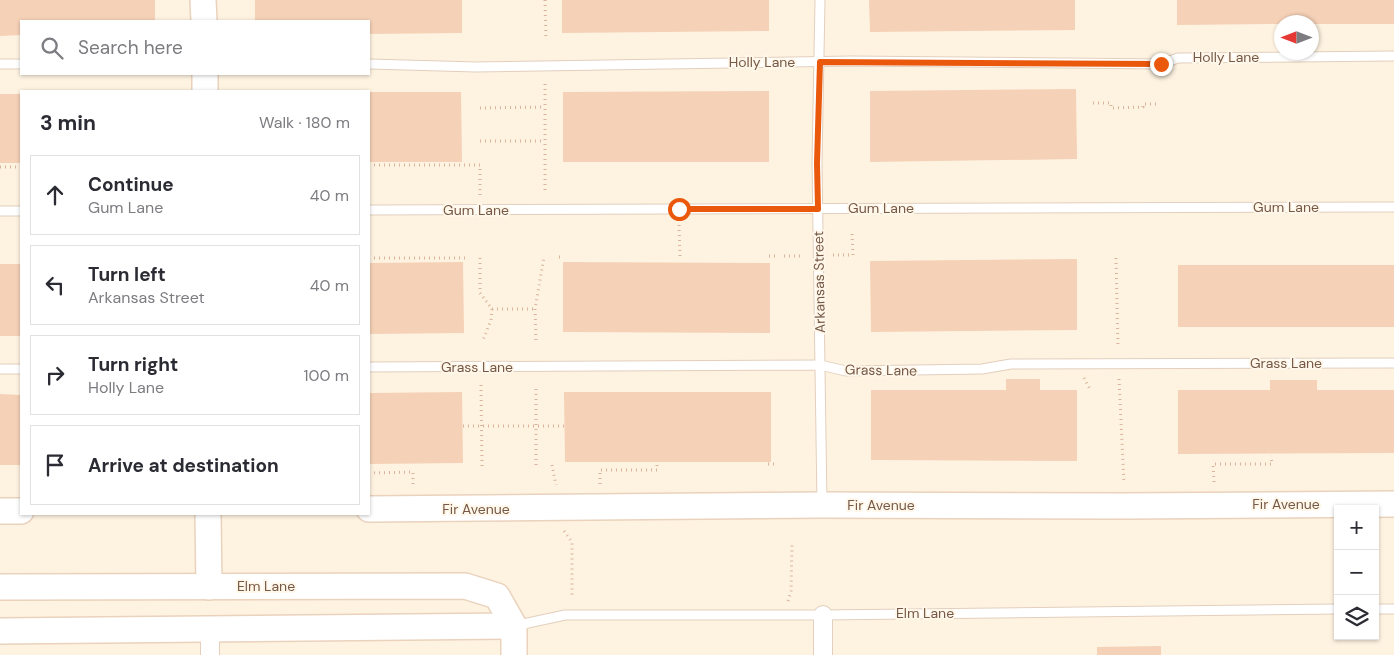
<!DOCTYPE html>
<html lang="en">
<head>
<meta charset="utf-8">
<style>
	body { margin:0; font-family:"DM Sans",sans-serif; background:#f7f7f7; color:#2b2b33 }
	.controls { position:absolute; right:15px; bottom:15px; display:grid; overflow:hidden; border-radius:0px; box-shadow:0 1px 4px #0004 }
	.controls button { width:45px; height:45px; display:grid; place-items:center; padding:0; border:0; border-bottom:1px solid #e1e1e2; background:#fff; color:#2b2b33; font:25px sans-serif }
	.compass { position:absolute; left:1274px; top:15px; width:45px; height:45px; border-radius:50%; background:#fff; box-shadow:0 1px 4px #0004; rotate:270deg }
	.stop { position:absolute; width:15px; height:15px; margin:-11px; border:4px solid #ea580c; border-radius:50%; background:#fff }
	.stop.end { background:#ea580c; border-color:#fff; box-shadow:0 1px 5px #0008 }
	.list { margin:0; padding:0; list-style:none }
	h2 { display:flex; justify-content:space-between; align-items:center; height:65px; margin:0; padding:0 20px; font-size:21px }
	h2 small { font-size:16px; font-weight:400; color:#7c7c81 }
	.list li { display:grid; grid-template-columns:32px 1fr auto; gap:15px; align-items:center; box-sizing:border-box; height:80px; margin:0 10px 10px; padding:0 10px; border:1px solid #e1e1e2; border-radius:0px }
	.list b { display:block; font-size:19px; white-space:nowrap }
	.list p { margin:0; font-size:16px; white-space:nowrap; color:#7c7c81 }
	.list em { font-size:16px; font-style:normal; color:#7c7c81 }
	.icon { flex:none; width:28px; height:28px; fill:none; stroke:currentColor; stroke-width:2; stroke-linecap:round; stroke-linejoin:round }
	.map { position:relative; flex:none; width:1394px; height:655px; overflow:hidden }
	.search { position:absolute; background:#fff; box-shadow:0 1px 4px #0004; left:20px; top:20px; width:350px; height:55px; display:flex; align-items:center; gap:12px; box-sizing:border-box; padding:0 18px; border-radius:0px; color:#7c7c81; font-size:19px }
	.panel { position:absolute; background:#fff; box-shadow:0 1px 4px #0004; left:20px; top:90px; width:350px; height:425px; border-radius:0px }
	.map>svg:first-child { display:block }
	.building { fill:#f5d1b7 }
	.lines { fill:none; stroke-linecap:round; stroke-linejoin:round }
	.lane-casing { stroke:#e2cfbd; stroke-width:11 }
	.street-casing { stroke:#e2cfbd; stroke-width:20 }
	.secondary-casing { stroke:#ead2bc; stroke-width:28 }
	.path { stroke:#d9b49a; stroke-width:3; stroke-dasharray:1 4; stroke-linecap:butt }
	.lane { stroke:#fff; stroke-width:9 }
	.street { stroke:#fff; stroke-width:18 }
	.secondary { stroke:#fff; stroke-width:25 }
	.route { stroke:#ea580c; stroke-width:6 }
	.labels { text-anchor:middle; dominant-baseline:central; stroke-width:4; stroke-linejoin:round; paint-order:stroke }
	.street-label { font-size:14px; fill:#765846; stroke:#fff7e9 }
</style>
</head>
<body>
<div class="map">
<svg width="1394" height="655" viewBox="0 0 1394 655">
	<rect width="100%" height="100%" fill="#fef3e1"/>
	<g class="building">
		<path d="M0 0H155V21H21V35L0 36Z"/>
		<path d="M255 0H462V33L369 34V21H255Z"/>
		<path d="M562 0H769V31L562 33Z"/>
		<path d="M869 0H1075V30L870 32Z"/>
		<path d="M1177 0H1394V24H1312V22H1282V24L1177 25Z"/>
		<path d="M1076 89 1077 159 870 162V91Z"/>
		<path d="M769 91V162H563V92Z"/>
		<path d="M369 92H461L462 162H369Z"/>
		<rect x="0" y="94" width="21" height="69"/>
		<path d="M1077 259V330L871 332 870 261Z"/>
		<path d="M463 262 464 333 369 334V263Z"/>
		<path d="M563 262 770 263V333L563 332Z"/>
		<rect x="0" y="264" width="21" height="72"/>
		<rect x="1178" y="265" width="216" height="62"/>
		<path d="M1006 379H1040V390H1077V461L871 460V390H1006Z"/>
		<path d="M1270 380H1317V390H1394V453L1178 454V390H1270Z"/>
		<path d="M462 392 463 463 369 464V393Z"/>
		<path d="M564 392H771V462H565Z"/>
		<path d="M0 394 21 395V465H0Z"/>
		<path d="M1161 646V655H1097V647Z"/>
	</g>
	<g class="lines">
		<g class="lane-casing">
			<g id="lane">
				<path d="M820 0 817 163 822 505"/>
				<path d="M0 64H21"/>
				<path d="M369 64 476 67 851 61 1161 64 1178 58 1394 56"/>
				<path d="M369 210 1394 207"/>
				<path d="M0 211H21"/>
				<path d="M369 367 820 365 846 371 982 369 1011 364 1394 363"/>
				<path d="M0 369H21"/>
				<path d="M1375 609H1394"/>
				<path d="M514 626 565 615H823L1338 609"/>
			</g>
		</g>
		<g class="street-casing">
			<g id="street">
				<path d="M823 615V655"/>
				<path d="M210 628V655"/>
			</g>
		</g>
		<g class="secondary-casing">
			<g id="secondary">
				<path d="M203 0 204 21"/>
				<path d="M205 74V91"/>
				<path d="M369 509 822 505 1124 506 1394 504"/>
				<path d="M0 511H21"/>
				<path d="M208 514 209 587"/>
				<path d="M0 587 465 586 497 596 514 626"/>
				<path d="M0 631 514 626"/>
				<path d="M514 655V626"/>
			</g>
		</g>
		<g class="path">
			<path d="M545 0 546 39"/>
			<path d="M545 84V194"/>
			<path d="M1093 103H1111V108L1143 107V104H1159"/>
			<path d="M480 108 545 107"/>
			<path d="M480 141H545"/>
			<path d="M369 165H480V195"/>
			<path d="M0 167H21"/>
			<path d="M679 225 680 256"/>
			<path d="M833 255H853L852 234"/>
			<path d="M769 256H777"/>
			<path d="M784 256H804"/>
			<path d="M559 257H563"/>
			<path d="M369 258H469"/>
			<path d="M480 258V293L492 309 491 320 483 340"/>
			<path d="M1116 258 1118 348"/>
			<path d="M492 309H535"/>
			<path d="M536 340 535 309 544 257"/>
			<path d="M1084 378 1091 391"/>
			<path d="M1119 379 1124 483"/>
			<path d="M481 385 482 466"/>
			<path d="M463 426H565"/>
			<path d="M768 464H777"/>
			<path d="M536 465V387"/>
			<path d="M552 465 556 485"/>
			<path d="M369 473 413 472V485"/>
			<path d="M1214 482 1213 464H1272L1271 456"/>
			<path d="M600 484V470H657V465"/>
			<path d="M564 531 572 542V598"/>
			<path d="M788 601 791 591 792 544"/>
		</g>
		<use href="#lane" class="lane"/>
		<use href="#street" class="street"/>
		<use href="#secondary" class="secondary"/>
	</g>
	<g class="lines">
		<path class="route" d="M679 209H818L817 163 820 62 1161 64"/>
	</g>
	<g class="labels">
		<g class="street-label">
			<text x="1226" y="57">Holly Lane</text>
			<text x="762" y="62">Holly Lane</text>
			<text x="1286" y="207">Gum Lane</text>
			<text x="881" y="208">Gum Lane</text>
			<text x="476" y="210">Gum Lane</text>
			<text transform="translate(819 282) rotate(-91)">Arkansas Street</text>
			<text x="1286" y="363">Grass Lane</text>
			<text x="477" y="367">Grass Lane</text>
			<text transform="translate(881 370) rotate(1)">Grass Lane</text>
			<text x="1286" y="504">Fir Avenue</text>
			<text x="881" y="505">Fir Avenue</text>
			<text x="476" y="509">Fir Avenue</text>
			<text x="266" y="586">Elm Lane</text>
			<text x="925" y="613">Elm Lane</text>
		</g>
	</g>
</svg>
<div class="controls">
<button>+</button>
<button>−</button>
<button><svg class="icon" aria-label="layers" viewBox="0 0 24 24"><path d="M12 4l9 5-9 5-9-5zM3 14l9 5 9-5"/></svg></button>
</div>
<svg class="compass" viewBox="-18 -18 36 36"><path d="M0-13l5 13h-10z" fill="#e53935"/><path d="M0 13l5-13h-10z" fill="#7c7c81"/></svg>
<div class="stop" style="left:679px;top:209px"></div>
<div class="stop end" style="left:1161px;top:64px"></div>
<div class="search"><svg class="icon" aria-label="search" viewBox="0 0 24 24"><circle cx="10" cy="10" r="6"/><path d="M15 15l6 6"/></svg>Search here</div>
<section class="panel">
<h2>3 min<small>Walk · 180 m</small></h2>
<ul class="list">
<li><svg class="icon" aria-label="ahead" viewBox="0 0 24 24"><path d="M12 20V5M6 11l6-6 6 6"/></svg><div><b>Continue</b><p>Gum Lane</p></div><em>40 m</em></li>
<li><svg class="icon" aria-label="left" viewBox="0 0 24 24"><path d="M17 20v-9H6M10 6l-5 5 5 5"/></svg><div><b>Turn left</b><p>Arkansas Street</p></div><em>40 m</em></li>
<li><svg class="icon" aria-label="right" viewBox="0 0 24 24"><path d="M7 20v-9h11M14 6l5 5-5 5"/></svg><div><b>Turn right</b><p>Holly Lane</p></div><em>100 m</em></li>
<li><svg class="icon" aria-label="arrive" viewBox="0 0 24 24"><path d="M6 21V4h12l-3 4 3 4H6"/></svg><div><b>Arrive at destination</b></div></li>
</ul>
</section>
</div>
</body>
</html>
